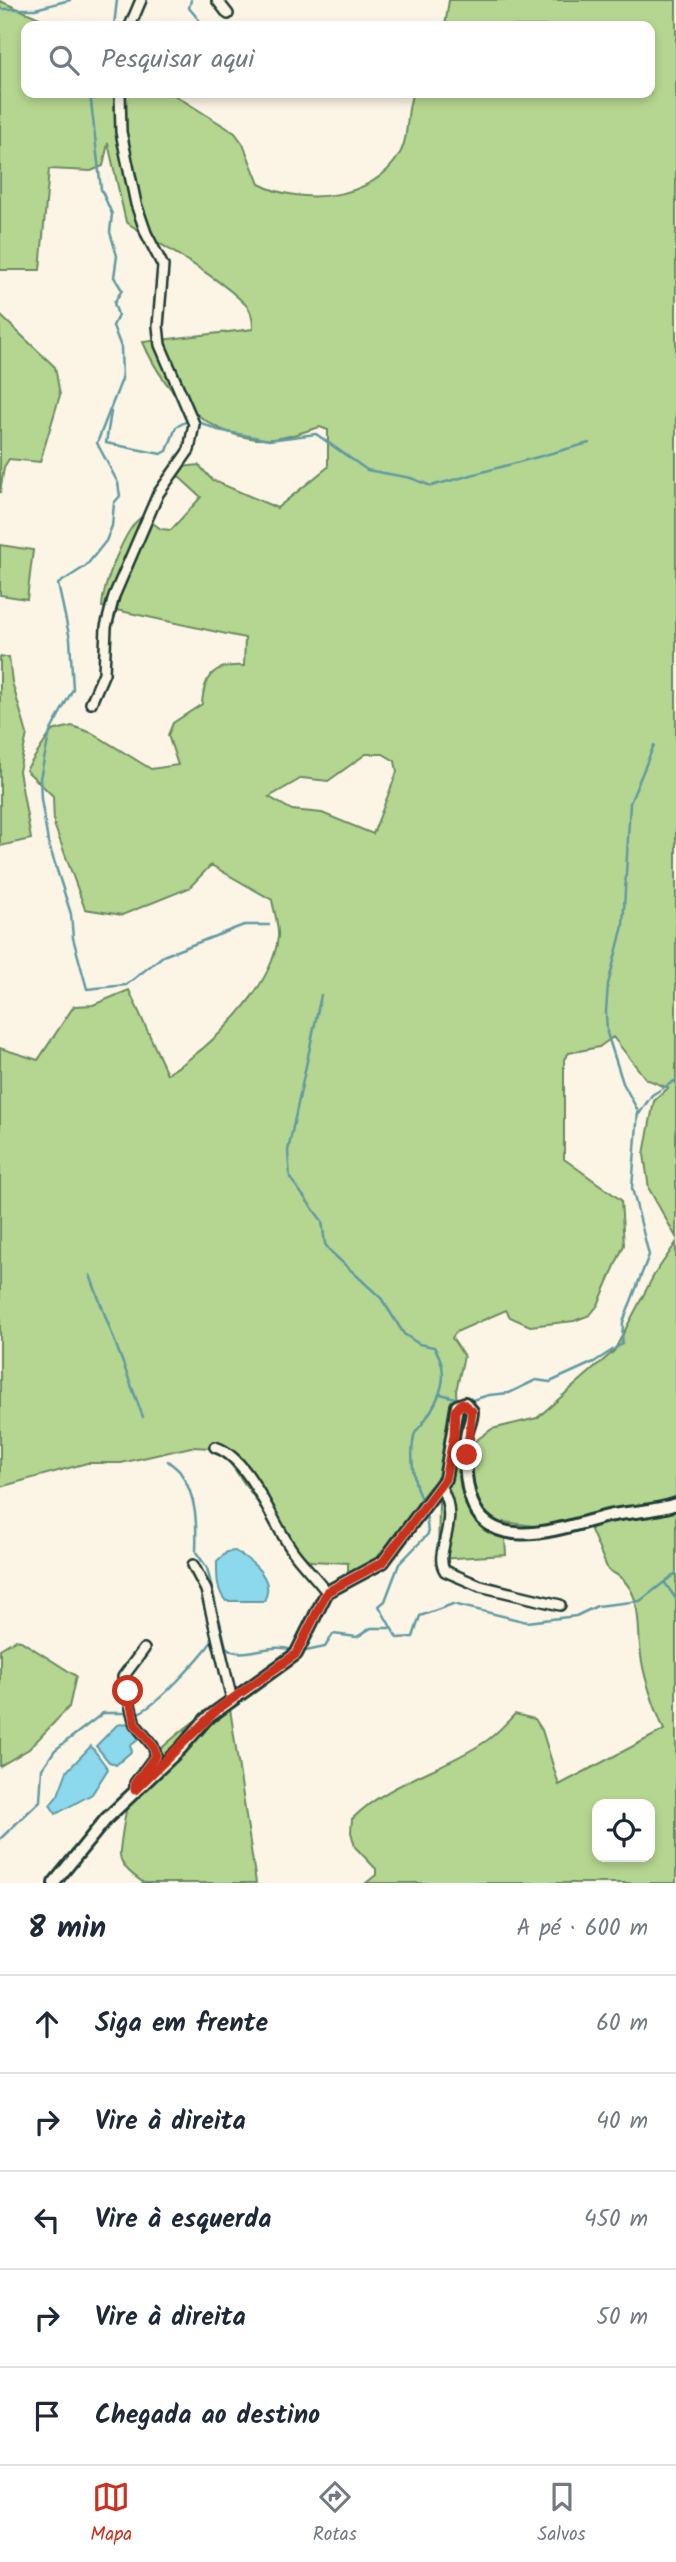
<!DOCTYPE html>
<html lang="pt">
<head>
<meta charset="utf-8">
<style>
	body { margin:0; font-family:Kalam,sans-serif; background:#f6f6f7; color:#1f2937 }
	.controls { position:absolute; right:21px; bottom:21px; display:grid; overflow:hidden; border-radius:14px; box-shadow:0 4px 10px #0003 }
	.controls button { width:63px; height:63px; display:grid; place-items:center; padding:0; border:0; border-bottom:2px solid #e0e1e3; background:#fff; color:#1f2937; font:35px sans-serif }
	.stop { position:absolute; width:21px; height:21px; margin:-16px; border:5px solid #c8321e; border-radius:50%; background:#fff }
	.stop.end { background:#c8321e; border-color:#fff; box-shadow:0 2px 7px #0008 }
	.list { margin:0; padding:0; list-style:none }
	h2 { display:flex; justify-content:space-between; align-items:center; height:91px; margin:0; padding:0 28px; font-size:30px }
	h2 small { font-size:23px; font-weight:400; color:#747a83 }
	.list li { display:grid; grid-template-columns:46px 1fr auto; gap:21px; align-items:center; box-sizing:border-box; height:98px; padding:0 28px; border-top:2px solid #e0e1e3 }
	.list b { display:block; font-size:26px; white-space:nowrap }
	.list em { font-size:23px; font-style:normal; color:#747a83 }
	.icon { flex:none; width:38px; height:38px; fill:none; stroke:currentColor; stroke-width:2; stroke-linecap:round; stroke-linejoin:round }
	.map { position:relative; flex:none; width:676px; height:1883px; overflow:hidden }
	.search { position:absolute; background:#fff; box-shadow:0 4px 10px #0003; left:21px; right:21px; top:21px; height:77px; display:flex; align-items:center; gap:18px; box-sizing:border-box; padding:0 24px; border-radius:14px; color:#747a83; font-size:26px }
	.sheet { height:581px; background:#fff }
	nav { display:flex; justify-content:space-around; align-items:center; box-sizing:border-box; height:98px; border-top:2px solid #e0e1e3; background:#fff; font-size:19px; color:#747a83 }
	nav a { display:grid; justify-items:center; gap:4px }
	nav .on { color:#c8321e }
	.map>svg:first-child { display:block }
	.green { fill:#b5d690; stroke:#6a8a62; stroke-width:2; fill-rule:evenodd }
	.water { fill:#8cd8ec; stroke:#609aa2; stroke-width:2 }
	.lines { fill:none; stroke-linecap:round; stroke-linejoin:round }
	.stream { stroke:#609aa2; stroke-width:2.5 }
	.minor-casing { stroke:#1f3d34; stroke-width:14 }
	.tertiary-casing { stroke:#1f3d34; stroke-width:16 }
	.minor { stroke:#fcf5e5; stroke-width:9 }
	.tertiary { stroke:#fcf5e5; stroke-width:10 }
	.route { stroke:#c8321e; stroke-width:9 }
</style>
</head>
<body>
<div class="map">
<svg width="676" height="1883" viewBox="0 0 676 1883">
	<rect width="100%" height="100%" fill="#fcf5e5"/>
	<filter id="ink" filterUnits="userSpaceOnUse"><feTurbulence type="fractalNoise" baseFrequency=".0143" numOctaves="2"/><feDisplacementMap in="SourceGraphic" scale="14" xChannelSelector="R" yChannelSelector="G"/><feConvolveMatrix kernelMatrix="1 2 1 2 8 2 1 2 1" color-interpolation-filters="sRGB"/></filter>
	<g filter="url(#ink)">
		<g class="green">
			<path d="M449 0H676V1237L649 1189 644 1154 654 1101 668 1088 646 1079 613 1037 599 1047 569 1053 564 1059V1159L621 1200 624 1245 598 1305 590 1315 574 1321 530 1326 510 1317 506 1310 456 1332 452 1338 464 1356 456 1391 461 1456 467 1447 492 1429 537 1418 614 1351 654 1275 676 1243V1883H366L376 1875V1869L355 1847 351 1832 352 1819C389 1782 440 1771 483 1743 495 1736 505 1724 515 1714L535 1719 542 1730 559 1785 664 1730C655 1708 646 1685 642 1662 635 1627 647 1587 608 1570L588 1523 541 1527 504 1522 506 1555 438 1559 439 1502 430 1487C409 1510 383 1573 348 1570V1563L311 1561 290 1548 230 1463 213 1448 191 1447 121 1463H87L0 1487V1048L38 1060 74 1006 93 1005 129 990 167 1074C210 1048 272 990 278 937 279 926 274 911 272 900L211 865 189 888 122 915 85 909 54 824 53 796 26 770 52 731 72 726 92 733 151 769 178 765 168 735 173 723 202 704C204 674 215 664 244 666L245 638 102 607C103 586 125 526 143 516L161 529 171 530 201 497 178 476 182 467 199 465 212 480 277 508 328 467V430L320 427C305 431 288 438 273 439 212 443 165 394 143 342L253 329C253 321 252 310 245 304 218 276 160 245 126 222L108 143 103 166 91 171 49 169 40 270H0V1L58 26H26V93H171L235 133 243 144 259 184C301 206 373 200 399 155 410 137 405 112 413 93H650V26H445ZM366 754H383L395 761 397 772 373 834 322 813 292 810 269 797 302 778 328 781ZM597 1804H650V1857H597Z"/>
			<path d="M0 315 55 367 60 395 40 462 9 459 4 467 0 493Z"/>
			<path d="M0 545 33 550 27 599 0 595Z"/>
			<path d="M0 657H9L12 682 27 734 19 771 31 839 0 846Z"/>
			<path d="M15 1640 21 1641 76 1676 69 1707 29 1749 0 1766V1649Z"/>
			<path d="M229 1702 256 1883H144C134 1876 121 1867 120 1855 119 1848 130 1785 133 1780 146 1758 205 1708 229 1702Z"/>
		</g>
		<g class="water">
			<path d="M235 1551C252 1561 276 1579 264 1601H226C216 1590 217 1575 217 1561L227 1552Z"/>
			<path d="M127 1723 139 1739 130 1746 132 1751 116 1765 109 1762 96 1746 117 1725Z"/>
			<path d="M91 1746 108 1769 92 1794 56 1814 50 1805 58 1795 67 1771Z"/>
		</g>
		<g class="lines">
			<g class="stream">
				<path d="M191 0 189 8 204 26"/>
				<path d="M0 9H35L70 0"/>
				<path d="M114 26 117 0"/>
				<path d="M90 93 101 189 112 214 110 232 117 256 114 277 122 290 114 303 118 315 113 326 121 347 122 379 97 443 118 483 120 496 114 503 112 526 106 541 86 566 58 584 70 639 73 689 50 732 40 778 41 799 48 842 71 914 73 938 87 989 126 985 163 956 244 925H269"/>
				<path d="M111 412 106 443 161 454 167 451 176 427 189 420"/>
				<path d="M197 421 218 430 269 440 316 434 367 470 411 478 431 486 589 443"/>
				<path d="M321 995 288 1151 290 1178 322 1221 325 1244 330 1251 381 1298 404 1334 419 1344 434 1347C452 1374 440 1399 423 1423 420 1427 415 1431 414 1436 410 1455 413 1485 422 1501"/>
				<path d="M639 1114 652 1095 676 1080"/>
				<path d="M90 1275 143 1417"/>
				<path d="M441 1394 462 1400"/>
				<path d="M469 1401 489 1395 509 1393 536 1380 550 1382 594 1362 622 1344 623 1322 649 1255 632 1188 638 1111 623 1083 607 1033 606 1012 608 984 623 926 630 803 654 745"/>
				<path d="M168 1461C172 1465 177 1468 180 1472 197 1496 197 1525 196 1552L207 1568 226 1647C241 1662 271 1640 294 1651"/>
				<path d="M426 1512 428 1534 399 1564 385 1601 379 1606 397 1638 413 1637 420 1616 453 1604 527 1622 576 1616 597 1606 640 1601 676 1573"/>
				<path d="M665 1583 676 1599"/>
				<path d="M301 1652 325 1647 333 1634 357 1637 371 1628H389"/>
				<path d="M138 1713C157 1706 199 1659 213 1640"/>
				<path d="M0 1839 40 1801 42 1769 55 1750 103 1713H130"/>
			</g>
			<g class="minor-casing">
				<g id="minor">
					<path d="M217 0 228 14"/>
					<path d="M130 26 141 0"/>
					<path d="M91 703 104 673 106 627 114 596 158 494 189 450 194 424 160 345 158 326 163 266 146 233 136 204 121 132 120 93"/>
					<path d="M215 1447C251 1458 272 1525 295 1554 305 1567 317 1579 327 1592"/>
					<path d="M440 1486C463 1521 432 1552 445 1571L480 1586 560 1605"/>
					<path d="M193 1565 206 1590 232 1700"/>
					<path d="M135 1790V1783L156 1755 153 1746 135 1724 123 1677 144 1649"/>
				</g>
			</g>
			<g class="tertiary-casing">
				<path id="tertiary" d="M54 1883 106 1819 181 1748 206 1719 296 1654 327 1592 383 1562 445 1479 457 1406 465 1403 472 1411C472 1419 469 1425 467 1432 463 1450 465 1484 472 1502 493 1557 569 1525 608 1516 631 1511 654 1512 676 1504"/>
			</g>
			<use href="#minor" class="minor"/>
			<use href="#tertiary" class="tertiary"/>
		</g>
	</g>
	<g class="lines" filter="url(#ink)">
		<path class="route" d="M128 1691 135 1724 153 1746 156 1755 135 1783V1790L218 1709 296 1654 327 1592 383 1562 445 1479 454 1436 455 1411 462 1403 472 1411 467 1455"/>
	</g>
</svg>
<div class="controls">
<button><svg class="icon" aria-label="locate" viewBox="0 0 24 24"><circle cx="12" cy="12" r="6"/><path d="M12 2v4M12 18v4M2 12h4M18 12h4"/></svg></button>
</div>
<div class="stop" style="left:128px;top:1691px"></div>
<div class="stop end" style="left:467px;top:1455px"></div>
<div class="search"><svg class="icon" aria-label="search" viewBox="0 0 24 24"><circle cx="10" cy="10" r="6"/><path d="M15 15l6 6"/></svg>Pesquisar aqui</div>
</div>
<section class="sheet">
<h2>8 min<small>A pé · 600 m</small></h2>
<ul class="list">
<li><svg class="icon" aria-label="ahead" viewBox="0 0 24 24"><path d="M12 20V5M6 11l6-6 6 6"/></svg><div><b>Siga em frente</b></div><em>60 m</em></li>
<li><svg class="icon" aria-label="right" viewBox="0 0 24 24"><path d="M7 20v-9h11M14 6l5 5-5 5"/></svg><div><b>Vire à direita</b></div><em>40 m</em></li>
<li><svg class="icon" aria-label="left" viewBox="0 0 24 24"><path d="M17 20v-9H6M10 6l-5 5 5 5"/></svg><div><b>Vire à esquerda</b></div><em>450 m</em></li>
<li><svg class="icon" aria-label="right" viewBox="0 0 24 24"><path d="M7 20v-9h11M14 6l5 5-5 5"/></svg><div><b>Vire à direita</b></div><em>50 m</em></li>
<li><svg class="icon" aria-label="arrive" viewBox="0 0 24 24"><path d="M6 21V4h12l-3 4 3 4H6"/></svg><div><b>Chegada ao destino</b></div></li>
</ul>
</section>
<nav>
<a class="on"><svg class="icon" aria-label="map" viewBox="0 0 24 24"><path d="M3 6l6-2 6 2 6-2v14l-6 2-6-2-6 2zM9 4v14M15 6v14"/></svg>Mapa</a>
<a><svg class="icon" aria-label="directions" viewBox="0 0 24 24"><path d="M12 3l9 9-9 9-9-9zM9 14v-3h6M13 9l2 2-2 2"/></svg>Rotas</a>
<a><svg class="icon" aria-label="saved" viewBox="0 0 24 24"><path d="M7 4h10v16l-5-4-5 4z"/></svg>Salvos</a>
</nav>
</body>
</html>
